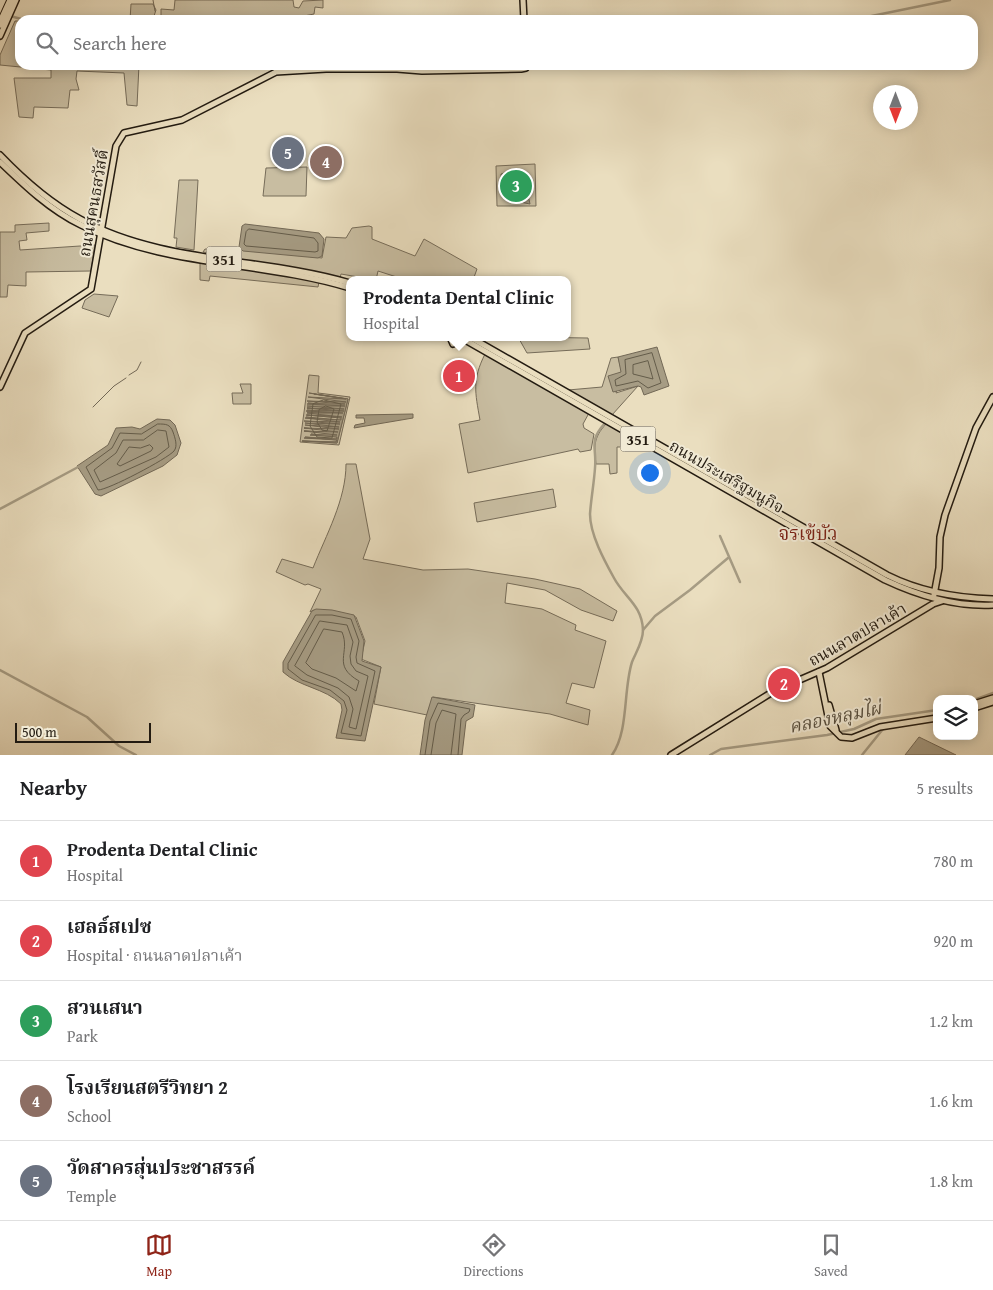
<!DOCTYPE html>
<html lang="en">
<head>
<meta charset="utf-8">
<style>
	body { margin:0; font-family:"Gentium Book Plus","Noto Serif Thai",serif; background:#f6f6f6; color:#202124 }
	.controls { position:absolute; right:15px; bottom:15px; display:grid; overflow:hidden; border-radius:10px; box-shadow:0 2px 12px #0003 }
	.controls button { width:45px; height:45px; display:grid; place-items:center; padding:0; border:0; border-bottom:1px solid #e0e0e0; background:#fff; color:#202124; font:25px sans-serif }
	.compass { position:absolute; left:873px; top:85px; width:45px; height:45px; border-radius:50%; background:#fff; box-shadow:0 2px 12px #0003; rotate:180deg }
	.scale { position:absolute; left:15px; bottom:12px; width:136px; box-sizing:border-box; padding-left:5px; border:2px solid #231b11; border-top:0; font-size:14px; line-height:18px; white-space:nowrap; color:#231b11; -webkit-text-stroke:4px #f1ead5; paint-order:stroke }
	.you { position:absolute; left:649px; top:472px; width:18px; height:18px; margin:-12px; border:4px solid #fff; border-radius:50%; background:#1a73e8; box-shadow:0 0 0 8px #1a73e833 }
	.badge { display:grid; place-items:center; width:32px; height:32px; border-radius:50%; background:#8f2418; color:#fff; font-size:16px; font-weight:700 }
	.pin { position:absolute; translate:-50% -50%; border:2px solid #fff; box-shadow:0 1px 5px #0006 }
	.popup { position:absolute; left:346px; top:276px; width:225px; height:65px; box-sizing:border-box; display:grid; place-content:center; border-radius:10px; background:#fff; filter:drop-shadow(0 1px 4px #0005); font-size:16px; white-space:nowrap; color:#757577 }
	.popup b { font-size:19px; color:#202124 }
	.popup::after { content:''; position:absolute; left:50%; top:100%; margin-left:-10px; border:10px solid transparent; border-top-color:#fff }
	.list { margin:0; padding:0; list-style:none }
	h2 { display:flex; justify-content:space-between; align-items:center; height:65px; margin:0; padding:0 20px; font-size:21px }
	h2 small { font-size:16px; font-weight:400; color:#757577 }
	.list li { display:grid; grid-template-columns:32px 1fr auto; gap:15px; align-items:center; box-sizing:border-box; height:80px; padding:0 20px; border-top:1px solid #e0e0e0 }
	.list b { display:block; font-size:19px; white-space:nowrap }
	.list p { margin:0; font-size:16px; white-space:nowrap; color:#757577 }
	.list em { font-size:16px; font-style:normal; color:#757577 }
	.icon { flex:none; width:28px; height:28px; fill:none; stroke:currentColor; stroke-width:2; stroke-linecap:round; stroke-linejoin:round }
	.map { position:relative; flex:none; width:993px; height:755px; overflow:hidden }
	.search { position:absolute; background:#fff; box-shadow:0 2px 12px #0003; left:15px; right:15px; top:15px; height:55px; display:flex; align-items:center; gap:12px; box-sizing:border-box; padding:0 18px; border-radius:15px; color:#757577; font-size:19px }
	.sheet { height:465px; background:#fff }
	nav { display:flex; justify-content:space-around; align-items:center; box-sizing:border-box; height:70px; border-top:1px solid #e0e0e0; background:#fff; font-size:14px; color:#757577 }
	nav a { display:grid; justify-items:center; gap:2px }
	nav .on { color:#8f2418 }
	.map>svg:first-child { display:block }
	.green { fill:#c8bda1; stroke:#766c59; fill-rule:evenodd }
	.water { fill:#a69c84; stroke:#726856 }
	.lines { fill:none; stroke-linecap:round; stroke-linejoin:round }
	.shore { stroke:#645c4a; stroke-width:1 }
	.stream { stroke:#726856; stroke-width:1 }
	.canal { stroke:#a69c84; stroke-width:2.5 }
	.major-casing { stroke:#231b11; stroke-width:8 }
	.highway-casing { stroke:#231b11; stroke-width:9 }
	.major { stroke:#eadebf; stroke-width:5 }
	.highway { stroke:#eadebf; stroke-width:7 }
	.labels { text-anchor:middle; dominant-baseline:central; stroke-width:4; stroke-linejoin:round; paint-order:stroke }
	.shield { fill:#f1ead5; stroke:#61594c; stroke-width:1 }
	.shield-label { font-size:15px; font-weight:bold; fill:#231b11 }
	.street-label { font-size:16px; fill:#231b11; stroke:#f1ead5 }
	.water-label { font-size:18px; font-style:italic; fill:#574f3f; stroke:#f1ead5 }
	.quarter-label { font-size:19px; fill:#7a1f14; stroke:#f1ead5 }
</style>
</head>
<body>
<div class="map">
<svg width="993" height="755" viewBox="0 0 993 755">
	<rect width="100%" height="100%" fill="#eadebf"/>
	<filter id="stains"><feTurbulence type="fractalNoise" baseFrequency=".004" numOctaves="4"/><feColorMatrix values="0 0 0 0 .2 0 0 0 0 .09 0 0 0 0 .02 0 0 0 .5 -.17"/></filter>
	<radialGradient id="worn" r=".72"><stop offset=".6" stop-color="#630" stop-opacity="0"/><stop offset="1" stop-color="#630" stop-opacity=".3"/></radialGradient>
	<g class="green">
		<path d="M175 0H293L294 7 299 8 303 1 323 0V8L315 7 314 14 299 17V20H130L131 4H153L156 10 154 16 159 17 161 15V9L174 10Z"/>
		<path d="M15 21H20V65H139L137 106 127 105 124 73 77 71 76 79 79 90H70L68 108 34 107 33 118 19 117 14 78H51V70L0 65V55Z"/>
		<path d="M535 164 536 206H497L496 166Z"/>
		<path d="M307 167 306 196H263L266 168Z"/>
		<path d="M179 180H198L194 250 176 247 177 238H174Z"/>
		<path d="M49 223V231L26 233 27 240 19 241 20 250 95 245 91 271 26 272V286L8 285 7 297H0V232H15V225Z"/>
		<path d="M369 226 372 227V239L415 256 424 239 477 269 473 280H406L378 271 376 280 341 274 340 278 203 252 205 249 236 252 239 248 322 258 326 237 346 238 352 228Z"/>
		<path d="M200 261 319 282 318 287 210 276 209 281 200 280Z"/>
		<path d="M94 294 118 296 109 317 82 308 85 300Z"/>
		<path d="M518 337 588 338 590 349 527 353Z"/>
		<path d="M485 354 589 413 583 424 584 428 594 434 591 450 580 452 578 449 468 473 459 424 480 420C475 392 472 380 485 354Z"/>
		<path d="M618 357 622 373 616 393 638 386 612 415 568 390 602 387 611 358Z"/>
		<path d="M309 375 319 376 318 393 350 397 339 445 300 442ZM314 394 348 399 337 443 302 441 336 442 337 440 305 437 337 439V437L311 434 337 436V434L304 431 338 433V431L304 428 337 430 339 426 324 424 340 425 330 422 341 421 306 417 341 420 342 418 307 415 342 416 307 412 343 413 307 410 344 411 307 408 344 410 345 406 308 403 345 405 341 402H346V399Z"/>
		<path d="M240 384H251V404H233L232 393H243Z"/>
		<path d="M606 424 641 443 640 447H617V473L610 474 609 464H596C594 447 593 438 606 424Z"/>
		<path d="M346 464H356L370 539 363 559 423 570 468 569 535 579 580 589 617 611 613 621 581 610 545 590 507 583 505 603 542 609 576 625 575 630 606 641 594 688 572 683 566 703 590 710 588 725 550 714 433 697 427 715 374 704 381 667 361 659 365 641 356 617 314 610 310 612 321 589 308 584 305 585 276 572 282 559 313 568C326 535 346 500 346 464Z"/>
		<path d="M553 489 556 507 477 522 474 503Z"/>
	</g>
	<g class="water">
		<path d="M512 171 523 180 518 187V193L528 195 530 204 520 202 516 195 509 194 501 189V174Z"/>
		<path d="M245 224 319 233 324 239 322 256 318 258 243 251 239 247 242 226Z"/>
		<path d="M657 347 669 386 644 395 641 387 638 386 613 392 608 376 621 372 618 357Z"/>
		<path d="M309 393 348 399 337 443 302 441 336 442 337 440 304 438 337 439V437L310 435H337L304 431 338 432 304 428 339 429 305 425 339 427 305 423 340 424 304 421 340 422 305 418 341 420V418L306 415 342 417 307 413H343L306 411H344L307 408 344 409 307 406H345L307 404H345L307 401 346 402 308 397 346 399Z"/>
		<path d="M413 414V418L354 428 355 425 365 423 364 418H356V415Z"/>
		<path d="M157 419 170 420 175 425 181 443 177 455 163 466 101 496 95 494 77 466 108 445 116 428 132 427 140 429Z"/>
		<path d="M316 609 332 610 354 615 364 641 362 661 381 667 365 741 336 738 342 710 341 704C325 688 299 687 283 672V662L312 611Z"/>
		<path d="M432 697 475 705 473 717 466 721 462 755H420L425 720Z"/>
		<path d="M919 737 956 755H905Z"/>
	</g>
	<g class="lines">
		<g class="shore">
			<path d="M249 229 314 238 318 243V251L315 252 246 246 244 244 246 232Z"/>
			<path d="M652 353 661 383 648 388 638 381 616 386 615 380 626 374 625 360Z"/>
			<path d="M648 361 653 379 633 374V365Z"/>
			<path d="M324 400 341 404 332 438 317 437 310 426 313 404Z"/>
			<path d="M326 406 334 409 327 431 322 430 317 422 319 410Z"/>
			<path d="M158 424C166 424 170 424 173 432 175 438 178 446 174 451 167 459 108 490 98 490L86 467 112 448 120 433 141 434Z"/>
			<path d="M158 430 166 431 169 447 156 457 100 482 94 470 116 453 123 440H143Z"/>
			<path d="M150 445 153 448 151 451 120 466 117 464 129 447 140 448Z"/>
			<path d="M316 615H332L351 619 359 641 356 657 357 663 375 671 361 736 341 733 347 710 344 701 330 690 302 680 288 669V664Z"/>
			<path d="M320 621 347 625 353 642 350 656 351 664 356 671 368 676 356 729 349 727 353 709 349 697 338 688 307 675 295 666Z"/>
			<path d="M324 629 342 632C351 653 331 665 359 681L356 691 336 678 312 669 306 663Z"/>
			<path d="M425 755 430 721 438 703 470 709 469 712 464 715 461 719 458 755"/>
			<path d="M431 755 436 723 442 710 456 714 451 755"/>
		</g>
		<g class="stream">
			<path d="M153 0 155 11"/>
			<path d="M129 375 137 370 141 362"/>
			<path d="M93 407 114 386 126 378"/>
		</g>
		<g class="canal">
			<path d="M10 16 25 20"/>
			<path d="M852 20 950 0"/>
			<path d="M605 423C588 442 597 446 595 468 594 483 591 499 590 514 590 534 604 560 614 578 624 597 642 605 643 630 643 642 636 652 632 662 623 690 629 731 612 755"/>
			<path d="M0 509 80 466"/>
			<path d="M720 536 740 582"/>
			<path d="M643 630 655 616 690 590 728 558"/>
			<path d="M0 670 87 717 119 746 136 755"/>
			<path d="M974 700 993 693"/>
			<path d="M710 755 721 749 827 735 854 729 876 719 937 710"/>
			<path d="M862 755 883 729"/>
		</g>
		<g class="major-casing">
			<g id="major">
				<path d="M523 0 524 20"/>
				<path d="M0 36 16 0"/>
				<path d="M0 155C24 180 50 203 80 219 162 264 262 257 350 283"/>
				<path d="M0 162C25 186 50 210 81 225 164 267 262 261 350 288"/>
				<path d="M450 337 453 344 457 340 463 339"/>
				<path d="M460 337 885 580C919 596 956 607 993 605"/>
				<path d="M470 337 887 575C921 592 956 598 993 599"/>
				<path d="M0 387 25 333 91 289 116 146 124 133 182 120 276 72 326 69H397L422 71 521 69 526 68 527 65"/>
				<path d="M934 595 939 568 940 537 945 515 976 428 993 397"/>
				<path d="M819 672 830 726 841 737 852 738 880 727 937 718"/>
				<path d="M974 704 993 698"/>
				<path d="M829 705 836 730"/>
				<path d="M974 708 993 702"/>
				<path d="M671 755 774 691 827 668 933 604 942 601"/>
			</g>
		</g>
		<g class="highway-casing">
			<path id="highway" d="M0 24 11 0"/>
		</g>
		<use href="#major" class="major"/>
		<use href="#highway" class="highway"/>
	</g>
	<g class="labels">
		<g class="shield">
			<rect x="206.5" y="246.5" width="35" height="25" rx="4"/>
			<rect x="620.5" y="426.5" width="35" height="25" rx="4"/>
		</g>
		<g class="shield-label">
			<text x="224" y="259">351</text>
			<text x="638" y="439">351</text>
		</g>
		<g class="street-label">
			<text transform="translate(93 203) rotate(-80)">ถนนสุคนธสวัสดิ์</text>
			<text transform="translate(727 476) rotate(30)">ถนนประเสริฐมนูกิจ</text>
			<text transform="translate(857 634) rotate(-30)">ถนนลาดปลาเค้า</text>
		</g>
		<g class="water-label">
			<text transform="translate(835 717) rotate(-12)">คลองหลุมไผ่</text>
		</g>
		<g class="quarter-label">
			<text x="808" y="533">จรเข้บัว</text>
		</g>
	</g>
	<rect width="100%" height="100%" filter="url(#stains)"/>
	<rect width="100%" height="100%" fill="url(#worn)"/>
</svg>
<div class="controls">
<button><svg class="icon" aria-label="layers" viewBox="0 0 24 24"><path d="M12 4l9 5-9 5-9-5zM3 14l9 5 9-5"/></svg></button>
</div>
<svg class="compass" viewBox="-18 -18 36 36"><path d="M0-13l5 13h-10z" fill="#e53935"/><path d="M0 13l5-13h-10z" fill="#757577"/></svg>
<div class="scale">500 m</div>
<div class="you"></div>
<div class="pin badge" style="left:459px;top:376px;background:#e0444e">1</div>
<div class="popup"><b>Prodenta Dental Clinic</b>Hospital</div>
<div class="pin badge" style="left:784px;top:684px;background:#e0444e">2</div>
<div class="pin badge" style="left:516px;top:186px;background:#2e9e5b">3</div>
<div class="pin badge" style="left:326px;top:162px;background:#8d6e63">4</div>
<div class="pin badge" style="left:288px;top:153px;background:#6b7280">5</div>
<div class="search"><svg class="icon" aria-label="search" viewBox="0 0 24 24"><circle cx="10" cy="10" r="6"/><path d="M15 15l6 6"/></svg>Search here</div>
</div>
<section class="sheet">
<h2>Nearby<small>5 results</small></h2>
<ul class="list">
<li><span class="badge" style="background:#e0444e">1</span><div><b>Prodenta Dental Clinic</b><p>Hospital</p></div><em>780 m</em></li>
<li><span class="badge" style="background:#e0444e">2</span><div><b>เฮลธ์สเปซ</b><p>Hospital · ถนนลาดปลาเค้า</p></div><em>920 m</em></li>
<li><span class="badge" style="background:#2e9e5b">3</span><div><b>สวนเสนา</b><p>Park</p></div><em>1.2 km</em></li>
<li><span class="badge" style="background:#8d6e63">4</span><div><b>โรงเรียนสตรีวิทยา 2</b><p>School</p></div><em>1.6 km</em></li>
<li><span class="badge" style="background:#6b7280">5</span><div><b>วัดสาครสุ่นประชาสรรค์</b><p>Temple</p></div><em>1.8 km</em></li>
</ul>
</section>
<nav>
<a class="on"><svg class="icon" aria-label="map" viewBox="0 0 24 24"><path d="M3 6l6-2 6 2 6-2v14l-6 2-6-2-6 2zM9 4v14M15 6v14"/></svg>Map</a>
<a><svg class="icon" aria-label="directions" viewBox="0 0 24 24"><path d="M12 3l9 9-9 9-9-9zM9 14v-3h6M13 9l2 2-2 2"/></svg>Directions</a>
<a><svg class="icon" aria-label="saved" viewBox="0 0 24 24"><path d="M7 4h10v16l-5-4-5 4z"/></svg>Saved</a>
</nav>
</body>
</html>
